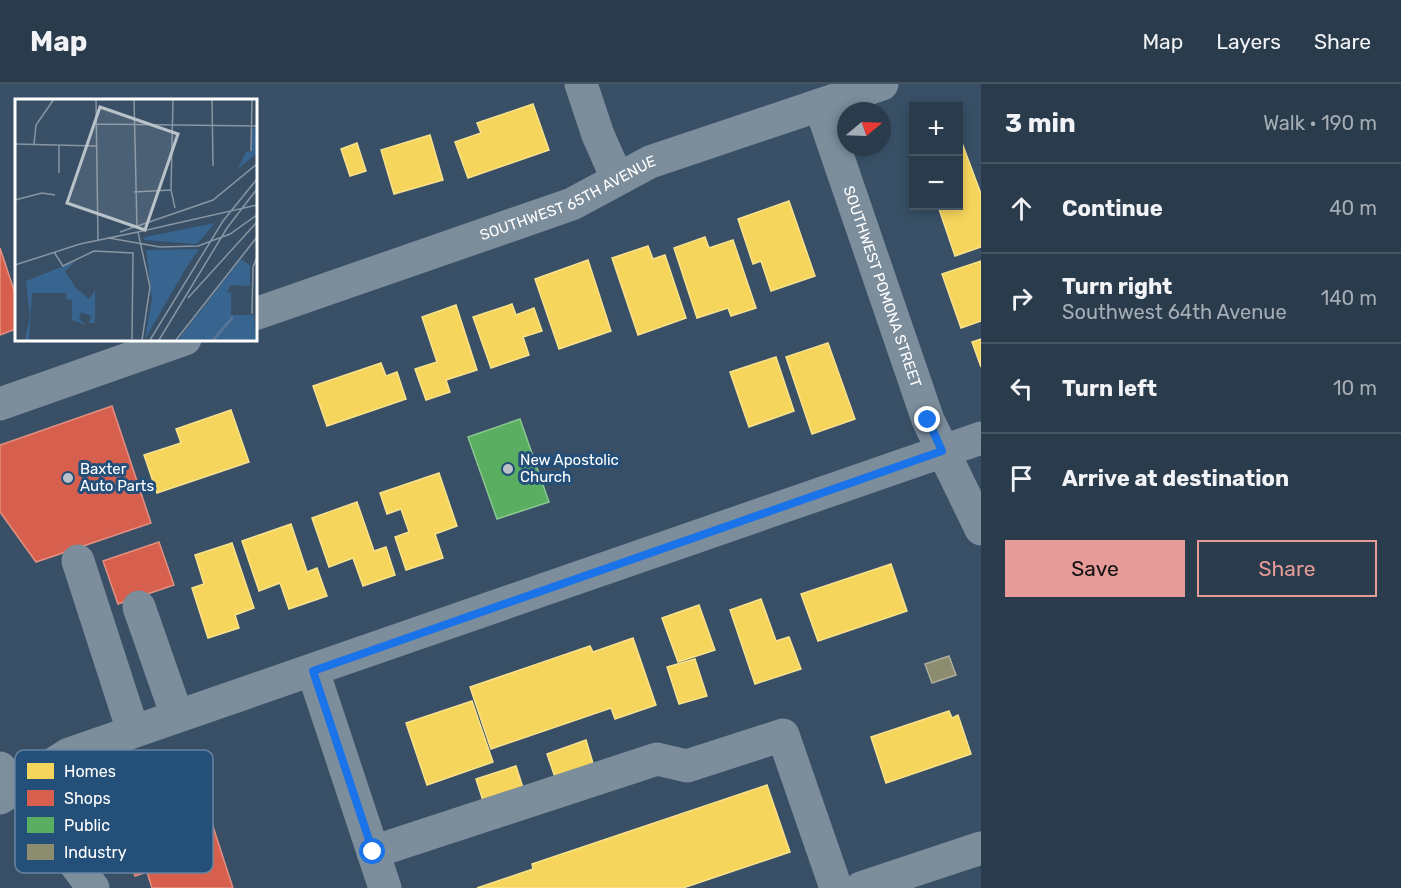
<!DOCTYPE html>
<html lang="en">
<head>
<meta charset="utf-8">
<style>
	body { margin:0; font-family:Rubik,sans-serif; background:#364656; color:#f1f3f6 }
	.controls { position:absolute; right:18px; top:18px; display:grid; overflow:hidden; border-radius:0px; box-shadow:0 3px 9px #0003 }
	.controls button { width:54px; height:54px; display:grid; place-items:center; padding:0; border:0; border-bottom:2px solid #465564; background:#2a3b4c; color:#f1f3f6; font:30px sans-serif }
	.compass { position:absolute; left:837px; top:18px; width:54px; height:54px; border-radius:50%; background:#2a3b4c; box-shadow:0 3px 9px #0003; rotate:71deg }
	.stop { position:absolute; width:18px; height:18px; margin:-14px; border:4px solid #1a73e8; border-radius:50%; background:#fff }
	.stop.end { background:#1a73e8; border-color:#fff; box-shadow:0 2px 6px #0008 }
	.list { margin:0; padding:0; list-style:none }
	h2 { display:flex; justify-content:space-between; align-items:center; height:78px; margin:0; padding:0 24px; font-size:26px }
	h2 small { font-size:20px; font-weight:400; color:#a5adb5 }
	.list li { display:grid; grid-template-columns:39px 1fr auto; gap:18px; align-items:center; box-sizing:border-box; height:90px; padding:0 24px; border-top:2px solid #465564 }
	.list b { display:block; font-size:22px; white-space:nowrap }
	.list p { margin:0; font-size:20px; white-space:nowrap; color:#a5adb5 }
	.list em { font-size:20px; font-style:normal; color:#a5adb5 }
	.actions { display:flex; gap:12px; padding:18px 24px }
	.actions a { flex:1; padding:14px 0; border:2px solid #e69b98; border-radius:0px; text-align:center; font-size:21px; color:#e69b98 }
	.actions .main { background:#e69b98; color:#111 }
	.icon { flex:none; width:33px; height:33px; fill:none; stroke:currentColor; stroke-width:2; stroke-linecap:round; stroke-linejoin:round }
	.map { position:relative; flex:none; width:981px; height:804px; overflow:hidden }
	header { display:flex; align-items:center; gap:36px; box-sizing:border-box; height:84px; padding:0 30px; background:#2a3b4c; border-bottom:2px solid #465564 }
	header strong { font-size:28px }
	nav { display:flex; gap:33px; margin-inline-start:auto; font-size:21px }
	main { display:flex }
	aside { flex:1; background:#2a3b4c }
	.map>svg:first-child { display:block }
	.homes { fill:#f6d55c; stroke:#f9e28d; stroke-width:1.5 }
	.shops { fill:#d6604d; stroke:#e29082; stroke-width:1.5 }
	.public { fill:#5aae61; stroke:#8cc690; stroke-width:1.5 }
	.industry { fill:#8c8c6e; stroke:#aeae9a; stroke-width:1.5 }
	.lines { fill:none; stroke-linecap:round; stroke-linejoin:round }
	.minor { stroke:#7c8d9c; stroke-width:33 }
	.highway { stroke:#7e8f9c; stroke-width:33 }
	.route { stroke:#1a73e8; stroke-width:8 }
	.poi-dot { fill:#b9c1c9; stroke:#244f79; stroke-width:2 }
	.labels { text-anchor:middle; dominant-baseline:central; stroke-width:6; stroke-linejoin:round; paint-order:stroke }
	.street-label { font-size:15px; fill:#fff; stroke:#244f79 }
	.poi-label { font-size:15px; fill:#fff; stroke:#244f79; text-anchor:start }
	.inset-river { fill:none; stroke:#567493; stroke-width:3 }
	.inset-road { fill:none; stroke:#8895a3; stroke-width:1.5 }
	.view { fill:#b9c1c9; fill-opacity:0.15; stroke:#b9c1c9; stroke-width:3 }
	.inset-edge { fill:none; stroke:#fff; stroke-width:3 }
	.key { fill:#244f79; stroke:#6684a1; stroke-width:1.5 }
	.key-label { font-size:16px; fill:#fff }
</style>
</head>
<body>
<header>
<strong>Map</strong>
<nav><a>Map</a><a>Layers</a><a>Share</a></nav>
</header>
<main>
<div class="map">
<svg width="981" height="804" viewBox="0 0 981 804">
	<rect width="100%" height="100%" fill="#384f65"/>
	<g class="homes">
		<path d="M533 20 549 66 468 94 455 58 481 49 477 39Z"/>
		<path d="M430 51 443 96 394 110 381 66Z"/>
		<path d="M357 59 366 87 350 92 341 65Z"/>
		<path d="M962 59 981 110V163L955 172 938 122H958V60Z"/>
		<path d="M789 117 815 192 771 207 761 177 753 180 738 135Z"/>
		<path d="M705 153 709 164 733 156 756 224 731 232 728 224 697 234 674 164Z"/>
		<path d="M648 162 653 175 665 171 686 234 638 251 612 174Z"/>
		<path d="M588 176 611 247 559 265 535 195Z"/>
		<path d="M981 177V237L961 244 942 190Z"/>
		<path d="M512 220 516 231 534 224 542 247 523 253 529 271 491 284 473 233Z"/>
		<path d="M456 221 477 286 446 296 450 308 426 316 415 285 437 278 422 233Z"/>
		<path d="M981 255V283L972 258Z"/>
		<path d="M828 259 855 335 812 350 786 273Z"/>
		<path d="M776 273 794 327 749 343 730 288Z"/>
		<path d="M381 279 386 292 397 288 406 315 327 342 313 302Z"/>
		<path d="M231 326 249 378 157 409 144 371 181 359 176 345Z"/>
		<path d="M439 389 457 442 435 450 443 474 406 486 395 453 409 448 401 425 387 430 380 409Z"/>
		<path d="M357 418 374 467 386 463 395 491 363 502 353 474 329 483 312 434Z"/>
		<path d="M291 440 307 488 317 484 327 512 289 525 280 499 259 507 242 457Z"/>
		<path d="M232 459 254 524 235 531 239 544 208 554 192 504 204 500 195 471Z"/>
		<path d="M891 480 907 527 818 557 801 510Z"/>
		<path d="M761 515 776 557 789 553 801 585 755 600 730 526Z"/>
		<path d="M699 521 715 566 678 578 662 534Z"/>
		<path d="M633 554 656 621 615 635 611 624 491 665 470 603 590 562 593 568Z"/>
		<path d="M695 575 707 612 679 620 667 583Z"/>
		<path d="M472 617 493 678 427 701 406 639Z"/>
		<path d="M949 627 952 634 958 631 971 670 886 699 871 653Z"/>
		<path d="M586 656 595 686 557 699 547 670Z"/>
		<path d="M516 682 525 710 485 723 476 695Z"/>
		<path d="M767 701 790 768 683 804H477L533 785 532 780Z"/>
	</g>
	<g class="shops">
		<path d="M0 164 16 212V245L0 251Z"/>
		<path d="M112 322 151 439 36 478 0 428V361Z"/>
		<path d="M159 458 174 501 118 520 103 477Z"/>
		<path d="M192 678 233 804H152L147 788 135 792 125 759 112 763 97 718 159 698 157 689Z"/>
	</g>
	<path class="public" d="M520 335 549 418 497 435 468 353Z"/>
	<path class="industry" d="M949 572 956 591 932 599 925 580Z"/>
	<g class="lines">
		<g class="minor">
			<path d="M581 0 598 51 617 94"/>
			<path id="s1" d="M820 21 928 336 981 445"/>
			<path id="s2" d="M255 230 572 120 650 78 882 0"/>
			<path d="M0 320 185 255"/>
			<path d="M78 477 133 647"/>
			<path d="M139 523 177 632"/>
			<path d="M313 587 385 804"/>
			<path d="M0 714 69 670 981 354"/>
			<path d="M373 768 657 675 687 682 783 651 836 804"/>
			<path d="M861 804 981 764"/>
		</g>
		<path class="highway" d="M0 684 18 702 93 804"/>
	</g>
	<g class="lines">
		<path class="route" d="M373 768 313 587 942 367 928 336"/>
	</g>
	<g class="poi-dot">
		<circle cx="508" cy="385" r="6"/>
		<circle cx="68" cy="394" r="6"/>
	</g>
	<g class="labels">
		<g class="street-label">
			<text stroke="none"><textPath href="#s2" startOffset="334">SOUTHWEST 65TH AVENUE</textPath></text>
			<text stroke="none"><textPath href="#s1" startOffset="192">SOUTHWEST POMONA STREET</textPath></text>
		</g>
		<g class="poi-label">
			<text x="520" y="376">New Apostolic<tspan x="520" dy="17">Church</tspan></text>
			<text x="80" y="385">Baxter<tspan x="80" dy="17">Auto Parts</tspan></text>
		</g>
	</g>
	<g transform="translate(15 15)">
		<rect width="242" height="242" fill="#384f65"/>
		<path d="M200 124 182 145 129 141 130 138ZM184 150 171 169 130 240 137 199 131 151ZM61 162 50 172 61 189 51 194H17L14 241H10L15 218 11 182Z" fill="#386590"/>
		<path d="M241 28V55L223 70 231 53 237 52V30ZM226 160 235 167V187L216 186 212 193 216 194V216H239L241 241H163ZM61 189 74 200 80 192V224H74L76 217 66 213 64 220 71 226 57 221V201L51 200V194Z" fill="#386590"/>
		<path class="inset-river" d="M198 241 218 218"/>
		<path class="inset-road" d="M81 0 83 141M119 0 122 129M158 0 156 91 160 109M197 0 198 67M81 25 242 27M0 45 81 47M19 45 21 26 39 0M236 52 237 0M44 74V47M119 93 156 91M0 101 27 94 40 96M105 133 198 101 242 65M123 133 242 106M94 139 145 148 183 147 215 135 242 116M39 153 48 167 79 152 118 154 117 240M0 166 65 145 123 133 135 188 127 241M173 199 242 123M237 215 238 168 242 158M135 241 208 122 242 80M144 241 212 129 242 90M161 241 242 138"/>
		<path class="view" d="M85 8 163 35 130 131 52 104Z"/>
		<rect width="242" height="242" class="inset-edge"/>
	</g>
	<rect x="15" y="666" width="198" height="123" rx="9" class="key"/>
	<rect x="27" y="679" width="27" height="16" fill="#f6d55c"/>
	<rect x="27" y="706" width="27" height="16" fill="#d6604d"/>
	<rect x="27" y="733" width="27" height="16" fill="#5aae61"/>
	<rect x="27" y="760" width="27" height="16" fill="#8c8c6e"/>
	<g class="key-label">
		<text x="64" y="693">Homes</text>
		<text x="64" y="720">Shops</text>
		<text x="64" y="747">Public</text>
		<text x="64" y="774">Industry</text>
	</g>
</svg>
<div class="controls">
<button>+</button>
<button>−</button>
</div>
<svg class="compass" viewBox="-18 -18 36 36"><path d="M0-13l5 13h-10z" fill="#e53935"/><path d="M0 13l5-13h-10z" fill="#a5adb5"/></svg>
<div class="stop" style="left:373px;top:768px"></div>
<div class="stop end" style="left:928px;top:336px"></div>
</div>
<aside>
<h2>3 min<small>Walk · 190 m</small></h2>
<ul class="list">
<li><svg class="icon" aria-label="ahead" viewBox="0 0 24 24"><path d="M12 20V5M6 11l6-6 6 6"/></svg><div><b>Continue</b></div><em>40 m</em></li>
<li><svg class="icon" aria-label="right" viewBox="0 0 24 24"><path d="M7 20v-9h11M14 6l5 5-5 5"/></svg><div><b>Turn right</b><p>Southwest 64th Avenue</p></div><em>140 m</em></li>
<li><svg class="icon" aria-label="left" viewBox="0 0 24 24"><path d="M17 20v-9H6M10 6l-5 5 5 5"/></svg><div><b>Turn left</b></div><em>10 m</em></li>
<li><svg class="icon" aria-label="arrive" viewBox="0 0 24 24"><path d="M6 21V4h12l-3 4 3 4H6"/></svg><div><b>Arrive at destination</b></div></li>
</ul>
<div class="actions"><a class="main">Save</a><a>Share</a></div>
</aside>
</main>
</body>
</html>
